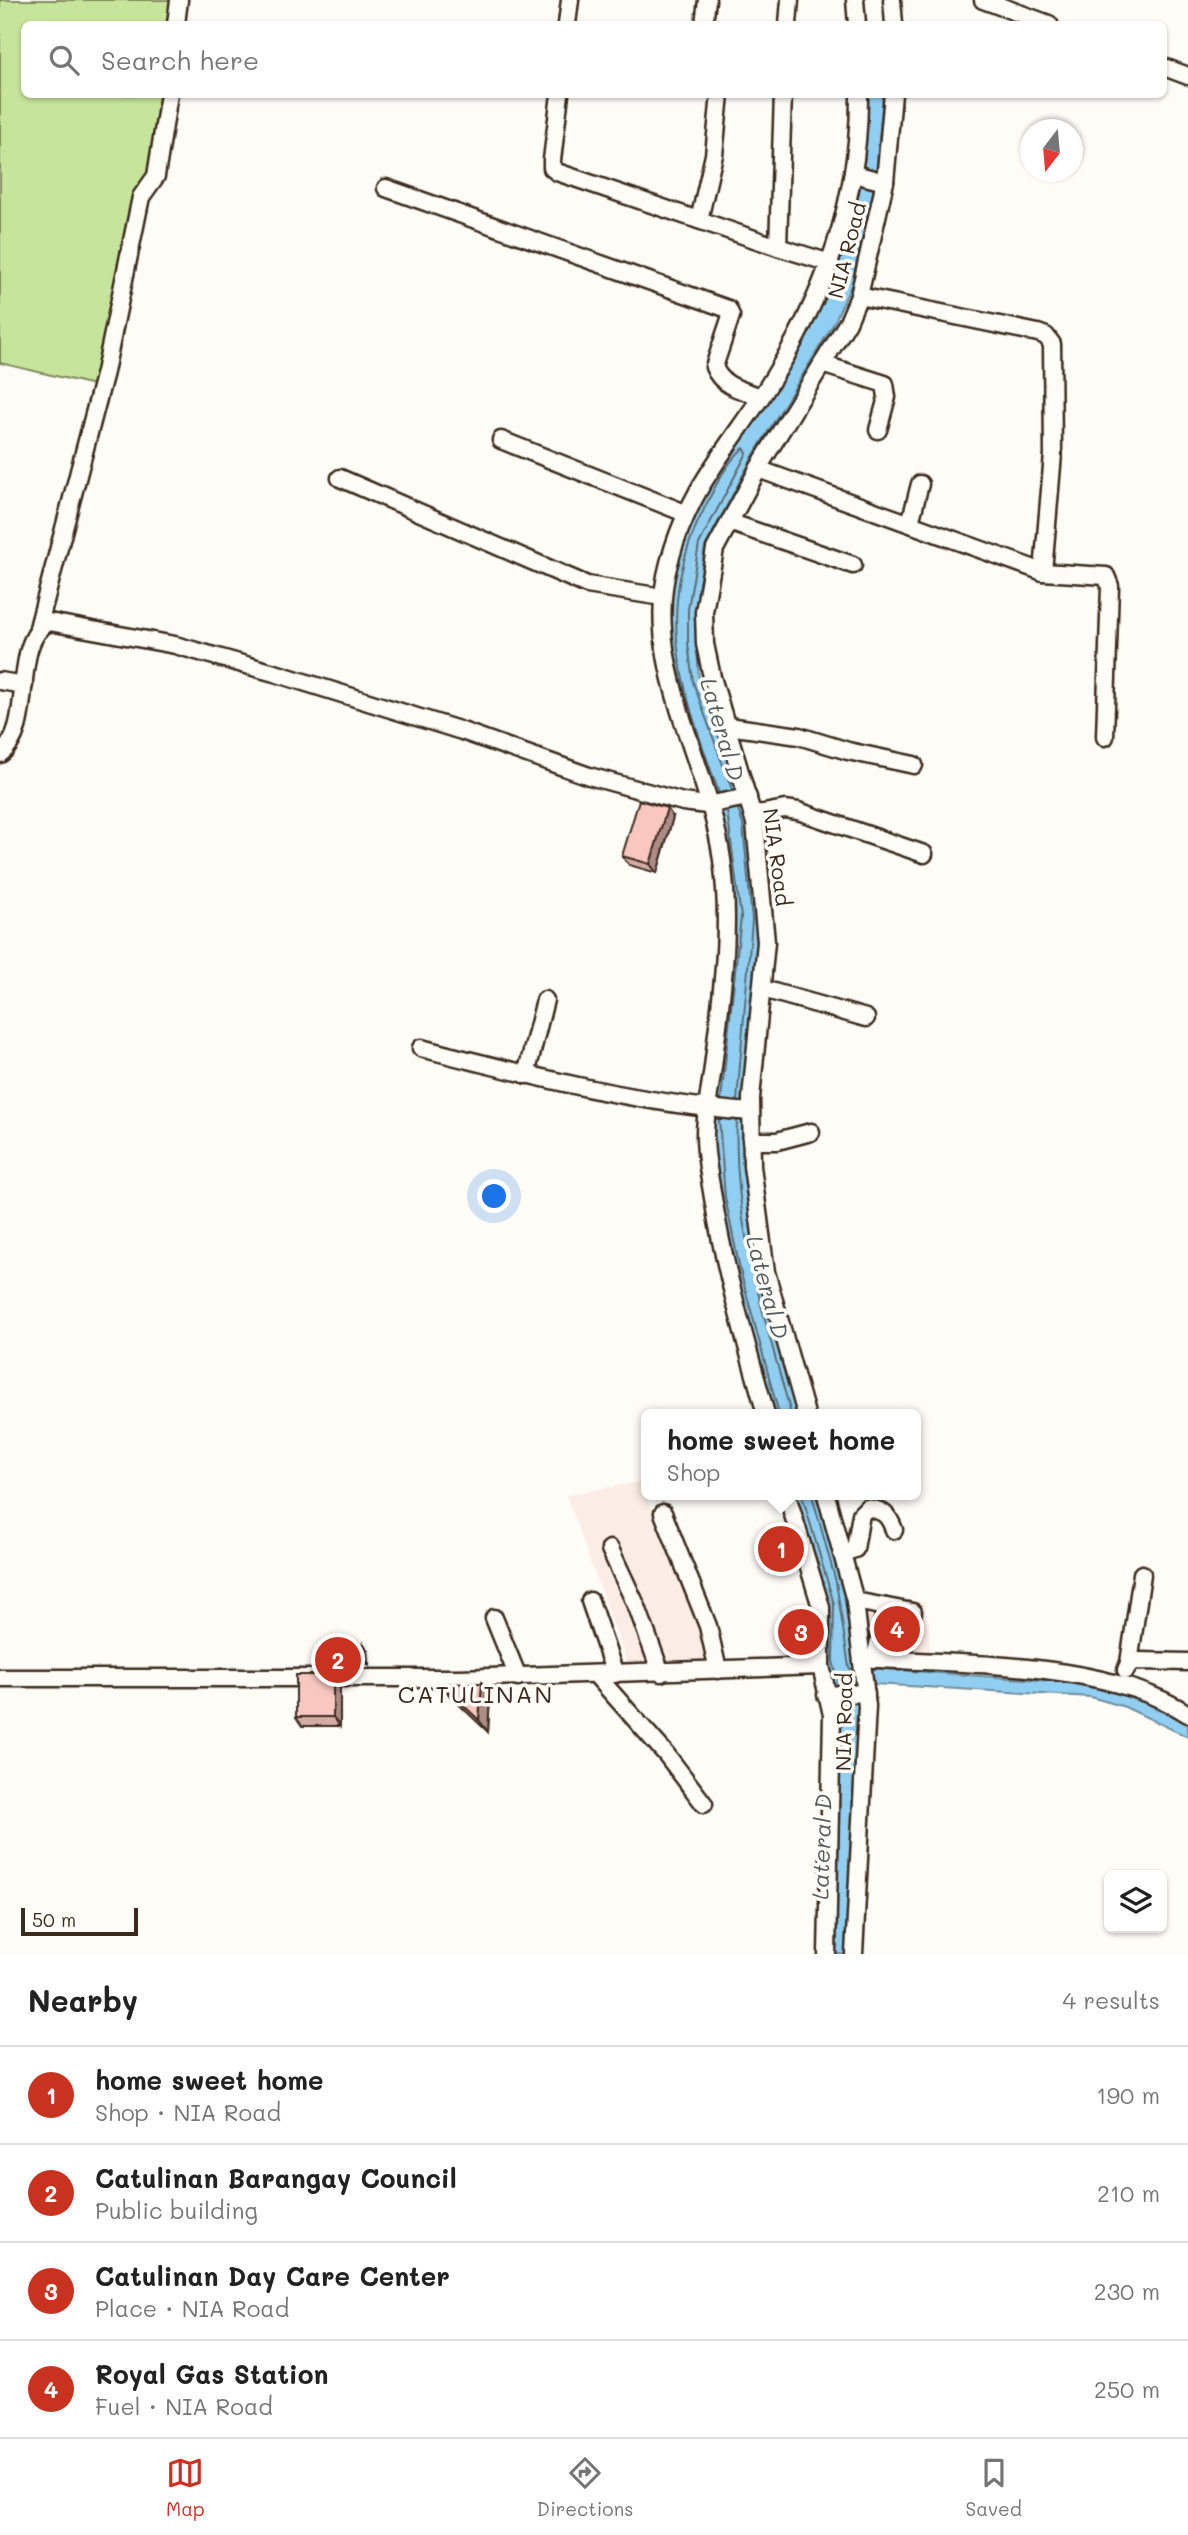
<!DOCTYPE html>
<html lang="en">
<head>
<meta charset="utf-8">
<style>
	body { margin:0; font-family:Mali,sans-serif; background:#f6f6f6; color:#222 }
	.controls { position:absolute; right:21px; bottom:21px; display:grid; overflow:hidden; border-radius:10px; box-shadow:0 2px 5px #0004 }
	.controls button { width:63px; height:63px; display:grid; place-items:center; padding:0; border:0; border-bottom:2px solid #e0e0e0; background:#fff; color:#222; font:35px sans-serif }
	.compass { position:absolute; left:1020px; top:119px; width:63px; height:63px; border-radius:50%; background:#fff; box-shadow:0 2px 5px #0004; rotate:196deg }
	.scale { position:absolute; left:21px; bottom:18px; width:117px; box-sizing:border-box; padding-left:7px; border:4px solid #3b2a1e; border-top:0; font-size:19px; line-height:24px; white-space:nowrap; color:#3b2a1e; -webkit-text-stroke:5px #fdfcf7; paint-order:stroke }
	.you { position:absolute; left:495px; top:1197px; width:24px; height:24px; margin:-18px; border:5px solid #fff; border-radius:50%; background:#1a73e8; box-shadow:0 0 0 10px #1a73e833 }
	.badge { display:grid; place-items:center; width:46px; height:46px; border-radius:50%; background:#c8321e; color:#fff; font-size:23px; font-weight:700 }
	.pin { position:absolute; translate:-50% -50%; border:4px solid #fff; box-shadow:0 2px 7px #0006 }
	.popup { position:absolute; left:641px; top:1409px; width:280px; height:91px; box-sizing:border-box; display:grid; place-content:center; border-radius:10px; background:#fff; filter:drop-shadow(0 2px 5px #0005); font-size:23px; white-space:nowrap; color:#767676 }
	.popup b { font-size:26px; color:#222 }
	.popup::after { content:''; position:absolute; left:50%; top:100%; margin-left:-14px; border:14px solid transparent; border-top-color:#fff }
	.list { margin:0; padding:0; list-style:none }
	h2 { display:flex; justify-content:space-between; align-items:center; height:91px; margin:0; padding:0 28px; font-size:30px }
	h2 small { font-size:23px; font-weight:400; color:#767676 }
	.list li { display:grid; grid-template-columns:46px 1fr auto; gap:21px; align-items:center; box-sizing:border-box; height:98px; padding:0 28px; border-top:2px solid #e0e0e0 }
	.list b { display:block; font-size:26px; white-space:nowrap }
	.list p { margin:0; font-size:23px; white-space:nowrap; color:#767676 }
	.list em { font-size:23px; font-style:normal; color:#767676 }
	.icon { flex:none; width:38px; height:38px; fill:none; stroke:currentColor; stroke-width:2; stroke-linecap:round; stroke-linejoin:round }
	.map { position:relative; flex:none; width:1188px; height:1954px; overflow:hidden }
	.search { position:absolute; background:#fff; box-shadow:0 2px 5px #0004; left:21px; right:21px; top:21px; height:77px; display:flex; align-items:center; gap:18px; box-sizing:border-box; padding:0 24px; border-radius:10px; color:#767676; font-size:26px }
	.sheet { height:483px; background:#fff }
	nav { display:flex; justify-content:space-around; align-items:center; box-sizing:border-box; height:98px; border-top:2px solid #e0e0e0; background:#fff; font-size:19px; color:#767676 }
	nav a { display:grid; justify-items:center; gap:4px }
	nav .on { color:#c8321e }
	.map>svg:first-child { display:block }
	.built { fill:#fcece6 }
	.green { fill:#c7e49b; stroke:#81875c; stroke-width:2 }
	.water { fill:#91cff2; stroke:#6f8d9d; stroke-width:2 }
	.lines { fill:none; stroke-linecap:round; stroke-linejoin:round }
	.shore { stroke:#5d6c73; stroke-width:2 }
	.canal { stroke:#91cff2; stroke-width:16 }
	.minor-casing { stroke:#3b2a1e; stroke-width:21 }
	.minor { stroke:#fdfcf7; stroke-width:16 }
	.wall { fill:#d5aca5; stroke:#3b2a1e; stroke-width:2 }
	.shaded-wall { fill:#ae8c86; stroke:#3b2a1e; stroke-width:2 }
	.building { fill:#f8c8c0; stroke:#3b2a1e; stroke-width:2 }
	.labels { text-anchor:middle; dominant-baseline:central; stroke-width:7; stroke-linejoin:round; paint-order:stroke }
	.street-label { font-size:21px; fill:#3b2a1e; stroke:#fdfcf7 }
	.water-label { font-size:23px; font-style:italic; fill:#555c5e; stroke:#fdfcf7 }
	.quarter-label { font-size:24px; letter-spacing:2px; fill:#3b2a1e; stroke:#fdfcf7 }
</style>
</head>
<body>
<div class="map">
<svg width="1188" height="1954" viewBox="0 0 1188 1954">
	<rect width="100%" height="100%" fill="#fdfcf7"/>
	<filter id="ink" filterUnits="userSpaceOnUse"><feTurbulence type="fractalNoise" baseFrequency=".0143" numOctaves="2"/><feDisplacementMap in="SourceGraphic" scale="14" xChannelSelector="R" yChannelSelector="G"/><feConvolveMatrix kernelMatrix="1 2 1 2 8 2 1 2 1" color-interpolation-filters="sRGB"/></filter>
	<g filter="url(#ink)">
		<g class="built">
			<path d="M640 1482 706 1635 713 1661 628 1665 566 1495Z"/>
			<path d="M861 1597 925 1602 931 1657 900 1651 867 1633Z"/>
		</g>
		<path class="green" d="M0 0H172L170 24H24V94L164 95 162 122 94 385 0 363Z"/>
		<g class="water">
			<path d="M869 95H883L875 185 852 283 834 323 753 456 705 547 695 610 699 681 750 824 759 920 745 1095V1173L758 1268 798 1414H773C757 1358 743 1302 730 1246 720 1207 709 1163 711 1122 716 1039 742 957 730 874 715 774 645 664 674 562 699 475 764 405 809 328 849 261 869 172 869 95Z"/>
			<path d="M794 1495H819L843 1580 856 1667 1094 1684 1133 1695 1188 1722V1737L1125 1707 1091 1697 857 1683 859 1702 848 1954H831L826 1662Z"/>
		</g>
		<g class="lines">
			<g class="shore">
				<path d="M719 793C682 689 651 611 706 505 715 487 727 461 744 448L747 453 699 544 688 609V644L693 682 732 790"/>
				<path d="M721 1100 741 917 727 811"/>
				<path d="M737 1101 752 920 743 825 738 809"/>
				<path d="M719 1119 725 1197 740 1270 779 1414"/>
				<path d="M737 1120C732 1221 765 1318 791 1414"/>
				<path d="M802 1495 834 1604 833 1661 839 1685"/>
				<path d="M812 1495 836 1582 849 1667 854 1673"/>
			</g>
			<path class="canal" d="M867 94V148"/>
			<g class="minor-casing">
				<g id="minor">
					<path d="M855 0 857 24"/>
					<path d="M892 0 894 24"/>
					<path d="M983 0 1049 24"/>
					<path d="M176 24 179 0"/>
					<path d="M567 24 570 0"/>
					<path d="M704 24 707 0"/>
					<path d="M788 24 790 0"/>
					<path d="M1164 67 1188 76"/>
					<path d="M560 94 552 160V168L557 172 778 247"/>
					<path d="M783 94 778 247 830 263"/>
					<path d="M854 174 885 182"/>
					<path d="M386 188 728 309 731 316 714 367C722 387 742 390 761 397"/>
					<path d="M699 220 714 155 720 94"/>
					<path d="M859 296 1038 333 1046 336 1052 344 1053 454 1043 572"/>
					<path d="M822 364 885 384 887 397 878 430"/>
					<path d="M501 440 685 513"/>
					<path d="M758 469 1043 572 1106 576 1110 586 1105 737"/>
					<path d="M340 478 587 585 662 597"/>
					<path d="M729 522 853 565"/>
					<path d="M910 523 920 484"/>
					<path d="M38 628 105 372 141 197 156 176 169 94"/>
					<path d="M0 681 24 685"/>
					<path d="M728 726 799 736 848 751 914 765"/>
					<path d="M0 754C37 727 9 643 49 622L175 645 278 674 462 731 589 776 683 802 707 805 748 797"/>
					<path d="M753 815 785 809 798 811 924 854"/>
					<path d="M763 989 866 1018"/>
					<path d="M421 1048C531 1076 638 1104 751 1112"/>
					<path d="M526 1075 545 1000"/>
					<path d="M751 1141H777L811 1132"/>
					<path d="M766 1414C746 1343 725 1272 713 1198 710 1178 705 1157 705 1136 705 1113 710 1090 713 1067 721 998 732 930 722 860 709 761 641 664 669 563 688 491 724 453 763 394 822 303 860 204 859 94"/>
					<path d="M806 1414 766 1272 752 1166 751 1098 766 942 755 823 712 677 705 644 704 612 715 549 763 460 848 322 859 296 885 182 893 94"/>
					<path d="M787 1495 821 1607V1666L832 1715 827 1954"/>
					<path d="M826 1495 855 1601 867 1706 854 1954"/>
					<path d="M663 1513 708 1626 718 1670"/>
					<path d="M610 1549 637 1607 661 1673"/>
					<path d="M842 1553 855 1549 861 1514 867 1508C883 1510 889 1515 894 1530"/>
					<path d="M590 1601 615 1674"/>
					<path d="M855 1601 913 1612 900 1661"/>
					<path d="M494 1618 518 1677"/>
					<path d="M864 1658C961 1665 1105 1660 1188 1714"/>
					<path d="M875 1659 886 1607"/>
					<path d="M1129 1663 1142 1574"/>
					<path d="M1126 1670 1129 1663 1138 1661 1188 1662"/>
					<path d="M596 1675 666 1754 704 1804"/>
					<path d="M0 1678H460L821 1666"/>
					<path d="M826 1695 866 1693"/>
				</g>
			</g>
			<use href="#minor" class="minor"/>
		</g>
		<g class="wall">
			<path d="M673 817 657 873 629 865 622 856Z"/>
			<path d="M904 1615 906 1618 903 1632 885 1628 883 1625Z"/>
			<path d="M810 1621 804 1644H795L790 1638Z"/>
			<path d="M368 1651 369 1664 334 1666 330 1660Z"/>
			<path d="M482 1683 490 1695 488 1732 450 1696 441 1684Z"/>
			<path d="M340 1684V1726H302L296 1717Z"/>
		</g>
		<g class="shaded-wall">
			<path d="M667 808 673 817 657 873 650 864Z"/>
			<path d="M805 1614 810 1621 804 1644 800 1638Z"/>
			<path d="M904 1615 906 1618 903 1632 901 1629Z"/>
			<path d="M364 1644 368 1651 369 1664 364 1658Z"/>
			<path d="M333 1675 340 1684V1726L333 1717Z"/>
			<path d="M482 1683 490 1695 488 1732 479 1720Z"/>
		</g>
		<g class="building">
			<path d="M639 800 667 808 650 864 622 856Z"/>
			<path d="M886 1611 904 1615 901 1629 883 1625Z"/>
			<path d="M789 1614H805L800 1638H790Z"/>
			<path d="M364 1644V1658L330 1660V1646Z"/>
			<rect x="296" y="1675" width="37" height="42"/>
			<path d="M482 1683 479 1720 441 1684Z"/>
		</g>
	</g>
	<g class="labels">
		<g class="street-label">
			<text transform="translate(846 250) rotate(-76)">NIA Road</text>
			<text transform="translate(778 857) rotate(82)">NIA Road</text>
			<text transform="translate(843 1722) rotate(-89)">NIA Road</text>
		</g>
		<g class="water-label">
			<text transform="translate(723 729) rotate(74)">Lateral D</text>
			<text transform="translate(768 1287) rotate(75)">Lateral D</text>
			<text transform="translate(821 1847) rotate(-88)">Lateral D</text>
		</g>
		<g class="quarter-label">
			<text x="476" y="1693">CATULINAN</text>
		</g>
	</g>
</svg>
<div class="controls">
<button><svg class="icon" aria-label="layers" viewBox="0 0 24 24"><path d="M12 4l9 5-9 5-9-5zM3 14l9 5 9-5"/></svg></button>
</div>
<svg class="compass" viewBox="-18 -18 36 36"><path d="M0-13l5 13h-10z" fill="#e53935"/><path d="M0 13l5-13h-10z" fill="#767676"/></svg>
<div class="scale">50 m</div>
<div class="you"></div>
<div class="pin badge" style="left:781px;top:1549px">1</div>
<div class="popup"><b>home sweet home</b>Shop</div>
<div class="pin badge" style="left:338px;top:1660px">2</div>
<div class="pin badge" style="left:801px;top:1632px">3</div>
<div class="pin badge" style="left:897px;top:1629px">4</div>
<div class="search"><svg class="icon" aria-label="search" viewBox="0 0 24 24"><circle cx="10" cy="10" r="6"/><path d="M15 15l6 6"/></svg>Search here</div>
</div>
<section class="sheet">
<h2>Nearby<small>4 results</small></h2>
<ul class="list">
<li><span class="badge">1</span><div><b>home sweet home</b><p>Shop · NIA Road</p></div><em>190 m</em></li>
<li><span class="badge">2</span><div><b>Catulinan Barangay Council</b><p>Public building</p></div><em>210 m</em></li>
<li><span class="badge">3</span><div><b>Catulinan Day Care Center</b><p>Place · NIA Road</p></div><em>230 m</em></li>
<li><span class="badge">4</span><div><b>Royal Gas Station</b><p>Fuel · NIA Road</p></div><em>250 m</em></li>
</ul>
</section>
<nav>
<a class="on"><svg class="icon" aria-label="map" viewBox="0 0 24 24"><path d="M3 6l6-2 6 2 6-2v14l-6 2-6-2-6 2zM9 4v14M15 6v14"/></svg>Map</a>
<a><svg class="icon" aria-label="directions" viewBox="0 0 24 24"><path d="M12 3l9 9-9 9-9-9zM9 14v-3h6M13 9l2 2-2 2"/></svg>Directions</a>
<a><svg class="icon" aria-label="saved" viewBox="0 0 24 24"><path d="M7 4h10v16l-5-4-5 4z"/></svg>Saved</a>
</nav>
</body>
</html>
